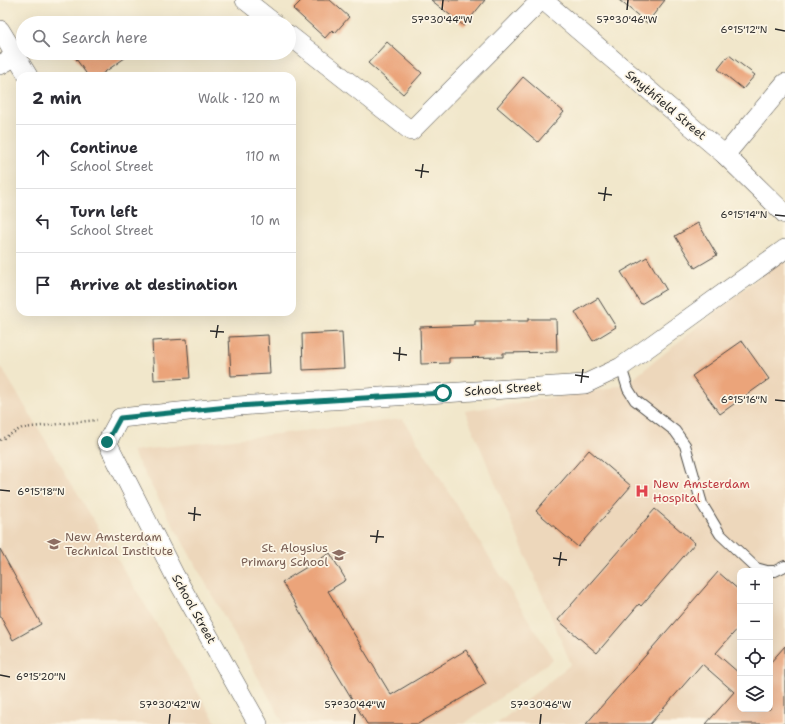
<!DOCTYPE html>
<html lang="en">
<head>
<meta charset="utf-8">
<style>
	body { margin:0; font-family:"Shantell Sans",sans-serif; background:#f2f2f3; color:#2b2b33 }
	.controls { position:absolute; right:12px; bottom:12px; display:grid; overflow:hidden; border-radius:8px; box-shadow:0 4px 16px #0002 }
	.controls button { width:36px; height:36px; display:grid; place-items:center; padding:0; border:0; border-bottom:1px solid #e1e1e2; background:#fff; color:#2b2b33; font:20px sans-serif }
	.stop { position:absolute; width:12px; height:12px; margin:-9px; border:3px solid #0f766e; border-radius:50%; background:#fff }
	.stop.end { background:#0f766e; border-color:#fff; box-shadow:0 1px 4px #0008 }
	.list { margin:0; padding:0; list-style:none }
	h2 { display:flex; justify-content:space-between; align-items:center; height:52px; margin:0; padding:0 16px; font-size:17px }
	h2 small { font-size:13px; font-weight:400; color:#7c7c81 }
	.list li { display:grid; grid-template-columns:26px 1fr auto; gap:12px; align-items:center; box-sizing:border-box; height:64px; padding:0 16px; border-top:1px solid #e1e1e2 }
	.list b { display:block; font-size:15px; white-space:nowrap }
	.list p { margin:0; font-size:13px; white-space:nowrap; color:#7c7c81 }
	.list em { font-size:13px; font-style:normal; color:#7c7c81 }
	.icon { flex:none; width:22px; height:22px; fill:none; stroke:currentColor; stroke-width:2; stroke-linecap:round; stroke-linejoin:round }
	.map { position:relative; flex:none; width:785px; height:724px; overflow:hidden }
	.search { position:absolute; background:#fff; box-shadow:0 4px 16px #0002; left:16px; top:16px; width:280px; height:44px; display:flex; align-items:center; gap:10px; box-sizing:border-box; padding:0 14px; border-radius:22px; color:#7c7c81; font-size:15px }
	.panel { position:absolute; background:#fff; box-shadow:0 4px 16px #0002; left:16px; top:72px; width:280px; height:244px; border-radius:12px }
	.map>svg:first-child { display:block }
	.built { fill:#edd7bb; fill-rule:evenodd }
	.building { fill:#eba47a }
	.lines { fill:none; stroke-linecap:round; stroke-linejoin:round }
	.service-casing { stroke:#494743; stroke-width:12 }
	.minor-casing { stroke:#494743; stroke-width:20 }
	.path { stroke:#494743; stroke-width:2.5; stroke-dasharray:1 3; stroke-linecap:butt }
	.service { stroke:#fff; stroke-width:10 }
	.minor { stroke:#fff; stroke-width:19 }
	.route { stroke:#0f766e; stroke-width:5 }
	.ticks { fill:none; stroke:#2b2b2b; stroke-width:1.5 }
	.labels { text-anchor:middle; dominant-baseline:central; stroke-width:3.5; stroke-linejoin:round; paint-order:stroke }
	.street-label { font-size:12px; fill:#2b2b2b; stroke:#fcf5e5 }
	.health-label { font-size:12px; fill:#be3a42; stroke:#fcf5e5; text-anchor:start }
	.education-label { font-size:12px; fill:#785e54; stroke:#fcf5e5; text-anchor:start }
	.ticks-label { font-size:10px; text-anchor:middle; fill:#2b2b2b; stroke:#fcf5e5; stroke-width:3.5; stroke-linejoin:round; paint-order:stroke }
</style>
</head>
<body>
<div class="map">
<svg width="785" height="724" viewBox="0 0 785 724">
	<rect width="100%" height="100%" fill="#fcf5e5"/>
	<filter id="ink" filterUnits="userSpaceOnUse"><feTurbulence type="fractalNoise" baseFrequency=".025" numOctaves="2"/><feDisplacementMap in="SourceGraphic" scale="8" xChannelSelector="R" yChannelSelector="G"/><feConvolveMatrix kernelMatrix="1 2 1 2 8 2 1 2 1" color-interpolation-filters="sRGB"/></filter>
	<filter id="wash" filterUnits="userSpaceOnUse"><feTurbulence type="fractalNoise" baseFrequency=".012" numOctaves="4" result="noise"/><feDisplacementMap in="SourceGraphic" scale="16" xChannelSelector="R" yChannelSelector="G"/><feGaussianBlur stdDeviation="0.9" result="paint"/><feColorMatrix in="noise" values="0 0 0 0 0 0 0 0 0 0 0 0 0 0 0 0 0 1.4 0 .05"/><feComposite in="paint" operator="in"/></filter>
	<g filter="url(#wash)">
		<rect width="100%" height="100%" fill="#f1e7cb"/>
		<g class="built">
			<path d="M785 258V724H497L571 664 465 411 607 389 629 382 753 282ZM740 571H770V709H740Z"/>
			<path d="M0 365 217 724H0Z"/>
			<path d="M403 419 553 659 464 724H284L132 451Z"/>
		</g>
		<g id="blocks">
			<g class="building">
				<path d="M302 0H330L349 17 335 33 332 30 325 38 293 9Z"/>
				<path d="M431 0H485L464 26Z"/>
				<path d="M619 0H665L647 23Z"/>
				<path d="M387 42 422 73 403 94 368 63Z"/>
				<path d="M72 53H132L99 76H88Z"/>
				<path d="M729 55 755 75 743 89 718 69Z"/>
				<path d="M523 77 564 112 538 142 497 107Z"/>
				<path d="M698 223 717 255 695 268 675 236Z"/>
				<path d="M647 257 666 289 641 304 621 272Z"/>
				<path d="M598 298 616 327 593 341 575 312Z"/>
				<path d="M528 319H556L557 352 503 353V357L449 358V363L421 364 420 327 475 325V321H528Z"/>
				<path d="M342 332 344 368 303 370 302 334Z"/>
				<path d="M268 335 270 374 231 376 229 337Z"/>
				<path d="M187 339 190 378 154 380 152 341Z"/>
				<path d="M742 341 769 379 720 414 692 376Z"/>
				<path d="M589 450 631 486 578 547 536 511Z"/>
				<path d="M655 509 695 543 641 606 639 604 597 653 558 620Z"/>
				<path d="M0 549 41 624 13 640 0 616Z"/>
				<path d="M330 553 346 580 328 591 391 695 466 650 486 684 418 724H367L282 582Z"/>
				<path d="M718 572 740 591V626L716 653 740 674V709H770V663L785 646V724H706L734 692 702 664 650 724H586Z"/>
			</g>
		</g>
	</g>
	<g filter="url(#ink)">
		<use href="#blocks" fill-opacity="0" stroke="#494743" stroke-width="1"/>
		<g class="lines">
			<g class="service-casing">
				<g id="service">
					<path d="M621 367 628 389 635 400 675 431 685 445 702 504 720 534 756 568 767 571"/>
					<path d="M770 571H775L785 566"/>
				</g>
			</g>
			<g class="minor-casing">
				<g id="minor">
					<path d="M245 0 274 23"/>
					<path d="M543 0 725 155 785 214"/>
					<path d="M0 30 28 76"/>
					<path d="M289 35 411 131 541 0"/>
					<path d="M0 65 14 57"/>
					<path d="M725 155 785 83"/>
					<path d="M258 724 175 576 107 442 120 418 238 406 585 384 621 367 785 249"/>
				</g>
			</g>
			<path class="path" d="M0 440 22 428 97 420"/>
			<use href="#service" class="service"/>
			<use href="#minor" class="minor"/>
		</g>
	</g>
	<g class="lines" filter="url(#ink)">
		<path class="route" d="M107 442 120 418 238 406 443 393"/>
	</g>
	<path class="ticks" d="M442 10 443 0M627 10 628 0M775 29 785 31M415 170 429 172M421 178 423 164M598 193 612 195M604 201 606 187M775 215 785 216M210 331 224 332M216 338 218 325M393 353 407 355M399 361 400 347M575 375 589 377M581 383 583 369M775 400 785 401M0 490 10 491M188 513 201 515M194 521 195 507M370 536 384 537M376 543 378 530M553 558 567 560M559 566 561 552M0 675 10 677M169 724 170 714M354 724 355 714M540 724 541 714"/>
	<defs>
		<g id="hospital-bare" transform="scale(1.08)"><path d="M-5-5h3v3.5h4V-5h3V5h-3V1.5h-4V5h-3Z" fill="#e0444e" stroke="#fcf5e5" stroke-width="2.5" paint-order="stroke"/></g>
		<g id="university-bare" transform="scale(1.08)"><path d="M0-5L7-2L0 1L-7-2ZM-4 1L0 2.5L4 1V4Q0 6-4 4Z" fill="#8d6e63" stroke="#fcf5e5" stroke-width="2.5" paint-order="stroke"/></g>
		<g id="school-bare" transform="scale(1.08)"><path d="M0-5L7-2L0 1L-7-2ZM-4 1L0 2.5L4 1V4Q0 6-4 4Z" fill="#8d6e63" stroke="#fcf5e5" stroke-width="2.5" paint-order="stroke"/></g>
	</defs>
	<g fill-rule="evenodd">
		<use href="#hospital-bare" x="642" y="491"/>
		<use href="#university-bare" x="54" y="544"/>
		<use href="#school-bare" x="339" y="555"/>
	</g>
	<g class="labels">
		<g class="street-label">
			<text transform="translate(666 105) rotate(40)">Smythfield Street</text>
			<text transform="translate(503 389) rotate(-4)">School Street</text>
			<text transform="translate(194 609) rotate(61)">School Street</text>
		</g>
		<g class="health-label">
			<text x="653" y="484">New Amsterdam<tspan x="653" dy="14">Hospital</tspan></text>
		</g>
		<g class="education-label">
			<text x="65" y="537">New Amsterdam<tspan x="65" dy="14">Technical Institute</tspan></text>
			<text x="328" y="548" text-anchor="end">St. Aloysius<tspan x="328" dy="14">Primary School</tspan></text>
		</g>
	</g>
	<g class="ticks-label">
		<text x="442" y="23">57°30'44"W</text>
		<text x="627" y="23">57°30'46"W</text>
		<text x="744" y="33">6°15'12"N</text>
		<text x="744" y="218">6°15'14"N</text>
		<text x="744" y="403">6°15'16"N</text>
		<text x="41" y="495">6°15'18"N</text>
		<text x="41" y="680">6°15'20"N</text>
		<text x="170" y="708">57°30'42"W</text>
		<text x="355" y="708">57°30'44"W</text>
		<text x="541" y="708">57°30'46"W</text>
	</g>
</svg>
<div class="controls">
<button>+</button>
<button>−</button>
<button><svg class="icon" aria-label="locate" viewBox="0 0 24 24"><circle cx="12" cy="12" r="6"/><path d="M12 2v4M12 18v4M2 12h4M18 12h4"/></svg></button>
<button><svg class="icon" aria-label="layers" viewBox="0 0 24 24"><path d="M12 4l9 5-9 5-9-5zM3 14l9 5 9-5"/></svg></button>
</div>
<div class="stop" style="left:443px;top:393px"></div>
<div class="stop end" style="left:107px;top:442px"></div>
<div class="search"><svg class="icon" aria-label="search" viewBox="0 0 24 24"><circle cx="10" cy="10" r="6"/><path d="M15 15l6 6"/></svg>Search here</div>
<section class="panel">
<h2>2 min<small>Walk · 120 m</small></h2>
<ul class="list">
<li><svg class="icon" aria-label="ahead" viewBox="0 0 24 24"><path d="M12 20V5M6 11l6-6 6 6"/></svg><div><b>Continue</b><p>School Street</p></div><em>110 m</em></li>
<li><svg class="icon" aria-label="left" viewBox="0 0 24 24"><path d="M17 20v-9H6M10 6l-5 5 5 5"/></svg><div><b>Turn left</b><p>School Street</p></div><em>10 m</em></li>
<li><svg class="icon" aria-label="arrive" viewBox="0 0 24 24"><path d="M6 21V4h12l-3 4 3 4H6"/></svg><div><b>Arrive at destination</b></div></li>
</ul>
</section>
</div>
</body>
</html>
